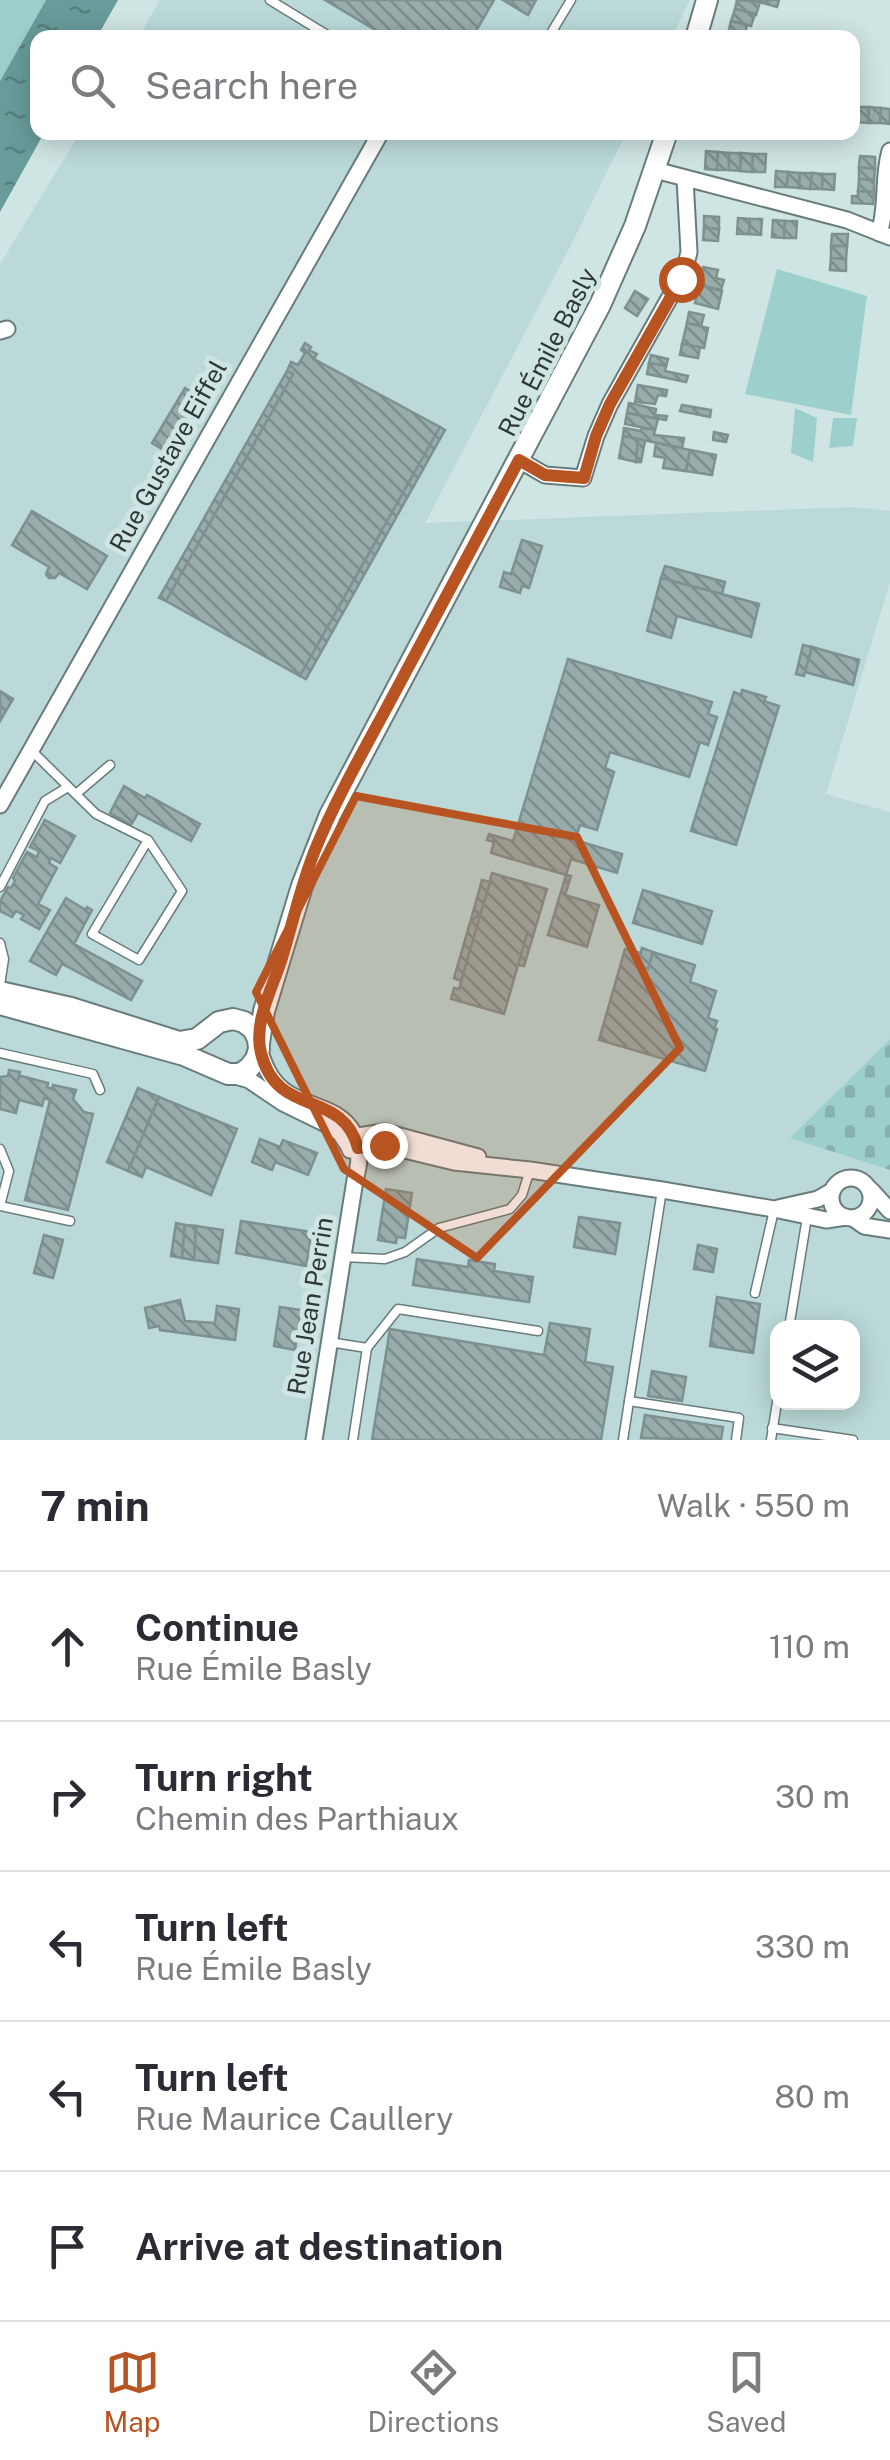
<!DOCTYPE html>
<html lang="en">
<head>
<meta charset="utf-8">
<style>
	body { margin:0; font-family:"Public Sans",sans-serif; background:#f7f7f7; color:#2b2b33 }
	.controls { position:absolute; right:30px; bottom:30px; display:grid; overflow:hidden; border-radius:20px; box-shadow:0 5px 25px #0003 }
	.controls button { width:90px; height:90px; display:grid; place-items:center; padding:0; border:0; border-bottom:2px solid #e1e1e2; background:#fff; color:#2b2b33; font:50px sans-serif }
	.stop { position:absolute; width:30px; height:30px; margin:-22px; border:8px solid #b85322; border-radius:50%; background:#fff }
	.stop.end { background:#b85322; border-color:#fff; box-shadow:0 2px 10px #0008 }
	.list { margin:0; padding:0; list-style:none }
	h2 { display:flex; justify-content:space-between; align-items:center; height:130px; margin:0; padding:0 40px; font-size:42px }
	h2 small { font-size:32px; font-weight:400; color:#7c7c81 }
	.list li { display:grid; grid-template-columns:65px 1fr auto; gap:30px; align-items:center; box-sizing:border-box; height:150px; padding:0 40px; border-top:2px solid #e1e1e2 }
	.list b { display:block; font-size:38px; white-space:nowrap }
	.list p { margin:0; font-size:32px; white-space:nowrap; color:#7c7c81 }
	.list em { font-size:32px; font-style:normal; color:#7c7c81 }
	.icon { flex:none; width:55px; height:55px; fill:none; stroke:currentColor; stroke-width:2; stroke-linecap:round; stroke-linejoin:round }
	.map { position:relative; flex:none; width:890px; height:1440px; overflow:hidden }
	.search { position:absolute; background:#fff; box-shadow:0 5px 25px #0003; left:30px; right:30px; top:30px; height:110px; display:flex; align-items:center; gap:25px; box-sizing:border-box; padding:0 35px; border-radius:20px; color:#7c7c81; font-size:38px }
	.sheet { height:880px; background:#fff }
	nav { display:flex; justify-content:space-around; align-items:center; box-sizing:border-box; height:140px; border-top:2px solid #e1e1e2; background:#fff; font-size:28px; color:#7c7c81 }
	nav a { display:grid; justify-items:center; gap:5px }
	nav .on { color:#b85322 }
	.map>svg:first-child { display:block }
	.built { fill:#bad9d8; fill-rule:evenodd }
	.cemetery { fill:url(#cemetery-stones) }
	.park { fill:#9dcfcd }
	.water { fill:url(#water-ripples) }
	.building { fill:url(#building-back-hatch); stroke:#7d9190; stroke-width:2.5 }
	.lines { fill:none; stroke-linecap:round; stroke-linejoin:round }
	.service-casing { stroke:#697c7c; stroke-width:11 }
	.minor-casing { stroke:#697c7c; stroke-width:19 }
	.tertiary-casing { stroke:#697c7c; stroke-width:24 }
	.service { stroke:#fff; stroke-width:8 }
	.minor { stroke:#fff; stroke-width:15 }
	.tertiary { stroke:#fff; stroke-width:20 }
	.route { stroke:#b85322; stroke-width:12 }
	.marked { fill:#b85322; fill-opacity:0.2; stroke:#b85322; stroke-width:8; stroke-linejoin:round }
	.labels { text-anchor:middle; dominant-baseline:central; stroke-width:10; stroke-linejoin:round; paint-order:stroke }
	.street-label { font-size:25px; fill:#2f3837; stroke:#cfe5e4 }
</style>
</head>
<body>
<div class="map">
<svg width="890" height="1440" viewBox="0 0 890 1440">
	<defs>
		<pattern id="cemetery-stones" width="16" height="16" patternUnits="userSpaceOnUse" patternTransform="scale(2.5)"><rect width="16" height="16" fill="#9dcfcd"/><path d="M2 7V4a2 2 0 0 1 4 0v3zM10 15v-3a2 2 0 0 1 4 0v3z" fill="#88b2b1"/></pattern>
		<pattern id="water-ripples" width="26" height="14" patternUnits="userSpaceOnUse" patternTransform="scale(2.5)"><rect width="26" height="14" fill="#689b9a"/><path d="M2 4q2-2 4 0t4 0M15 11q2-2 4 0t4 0" fill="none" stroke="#567f7e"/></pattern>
		<pattern id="building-back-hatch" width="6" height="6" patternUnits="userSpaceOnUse" patternTransform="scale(2.5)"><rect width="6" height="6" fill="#97acab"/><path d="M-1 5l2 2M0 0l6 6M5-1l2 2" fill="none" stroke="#7c8d8c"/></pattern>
	</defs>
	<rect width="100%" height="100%" fill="#cfe5e4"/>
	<g class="built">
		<path d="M160 0H690L672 37 138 38Z"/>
		<path d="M80 133H626L571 245 425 523 854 507 890 511V582L826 794 890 812V1039L790 1138 890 1170V1440H0V264ZM778 1328H852V1402H778Z"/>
	</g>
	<path class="cemetery" d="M890 1039V1170L790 1138Z"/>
	<g class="park">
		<path d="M0 0H46L0 81Z"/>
		<path d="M777 269 867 296 851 415 745 394Z"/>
		<path d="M795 408 817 418 813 462 791 453Z"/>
		<path d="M833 418H857L853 446 829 448Z"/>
	</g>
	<path class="water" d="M46 0H118L97 37 38 38V132L44 133 0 212V81Z"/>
	<g class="building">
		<path d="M325 0H494L472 38H389Z"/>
		<path d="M503 0H536L528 15Z"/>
		<path d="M737 0 760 2 756 15 735 9Z"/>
		<path d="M752 0H779L777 7Z"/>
		<path d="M735 9 755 14 751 26 731 21Z"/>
		<path d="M731 21 747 25 744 37 728 33Z"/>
		<path d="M857 107H869L868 123 856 122Z"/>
		<path d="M869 107 881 108 880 123H868Z"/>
		<path d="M881 108 890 109V124L880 123Z"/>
		<path d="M706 151 718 152 717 170 705 169Z"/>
		<path d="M718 152 729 153V170H717Z"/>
		<path d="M729 153H741L740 171 729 170Z"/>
		<path d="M741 153 753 154 752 172 740 171Z"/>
		<path d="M753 154H766L765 172H752Z"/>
		<path d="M860 156 875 157V169L859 167Z"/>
		<path d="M859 167 875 169 874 180 859 179Z"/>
		<path d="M776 171 788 172 787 187H775Z"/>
		<path d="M788 172 800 173 799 188 787 187Z"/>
		<path d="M800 173H812L810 189 799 188Z"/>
		<path d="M812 173 823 174 822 189H810Z"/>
		<path d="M823 174H835L834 190 822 189Z"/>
		<path d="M859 179 874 180V192L858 191Z"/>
		<path d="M858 191 874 192 873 204 852 203V196H858Z"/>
		<path d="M704 216 719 217V229L704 228Z"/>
		<path d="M738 218 750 219 749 234H737Z"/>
		<path d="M750 219H762L761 235 749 234Z"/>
		<path d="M773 220 785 221 784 238 772 237Z"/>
		<path d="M785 221H797L796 238H784Z"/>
		<path d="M704 228 719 229 718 241 703 240Z"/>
		<path d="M832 234H848L847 246H831Z"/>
		<path d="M831 246H847L846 259 831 258Z"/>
		<path d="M831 258 846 259V271L830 270Z"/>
		<path d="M703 267 718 270 716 278 724 280 721 290 699 285Z"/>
		<path d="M699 285 722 291 718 309 695 303Z"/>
		<path d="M635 291 648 299 637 316 625 308Z"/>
		<path d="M689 312 704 315 701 326 687 323Z"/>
		<path d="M687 323 708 328 704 348 682 344Z"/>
		<path d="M305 343 311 347 309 350 317 354 314 359 440 427 300 676 166 601 293 374 287 371 291 362 298 365 305 353 301 350Z"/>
		<path d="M682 344 700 347 698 358 680 355Z"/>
		<path d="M651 355 668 359 666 366 649 363Z"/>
		<path d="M649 363 666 366 665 371 688 376 686 382 647 374Z"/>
		<path d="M287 371 293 374 166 601 159 598Z"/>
		<path d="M638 385 667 390 666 396 658 395 655 404 635 402Z"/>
		<path d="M185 388 200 397 167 452 152 443Z"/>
		<path d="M629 403 656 409 655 415 667 416 666 420 627 413Z"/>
		<path d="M682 405 711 410 710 417 680 411Z"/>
		<path d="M627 413 658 419 655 430 625 424Z"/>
		<path d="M440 427 445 430 306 679 300 676Z"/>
		<path d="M624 428 641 431 642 428 655 430 654 435 684 438 682 448 623 436Z"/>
		<path d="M714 432 728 435 726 442 713 440Z"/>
		<path d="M623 436 638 439 636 462 619 458Z"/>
		<path d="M638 439 645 441 641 462H636Z"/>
		<path d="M656 443 690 450 686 471 663 468 665 458 654 456Z"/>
		<path d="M690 450 716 455 712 475 686 471Z"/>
		<path d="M32 511 107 556 87 589 59 573 55 578H49L46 574 49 567 12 545Z"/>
		<path d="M522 540 542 546 529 588 522 586 520 593 500 587 504 572 511 574Z"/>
		<path d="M665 566 725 582 722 594 661 578Z"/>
		<path d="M661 578 759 604 751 637 677 616 671 638 647 631Z"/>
		<path d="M803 645 812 647 804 676 796 674Z"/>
		<path d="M812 647 859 660 853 685 805 672Z"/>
		<path d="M568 659 712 702 708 714 717 717 708 745 700 742 689 777 610 752 605 768 614 772 597 830 580 825 575 840 622 854 617 873 571 859 566 875 491 853 494 842 487 840 489 834 513 841Z"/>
		<path d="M742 690 766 697 764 701 779 706 736 845 691 831 734 692 741 695Z"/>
		<path d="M0 691 13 699 0 721Z"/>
		<path d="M124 786 145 798 147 795 200 824 191 841 138 813 131 825 110 813Z"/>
		<path d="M45 820 75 836 60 863 51 858 49 863 57 868 38 904 50 910 39 929 21 919 24 915 16 911 12 917 0 911V901L8 887 11 888 15 881 13 878 27 852 37 857 39 851 30 847Z"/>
		<path d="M492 873 547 889 533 936 527 934 504 1014 451 999 454 988 459 989Z"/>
		<path d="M566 875 571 876 565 895 599 905 587 947 548 935Z"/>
		<path d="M482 880 490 882 481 912 470 923Z"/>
		<path d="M643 890 712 911 702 944 633 923Z"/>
		<path d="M66 898 86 910 87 907 92 910 74 944 142 981 131 1000 62 964 56 975 30 961Z"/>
		<path d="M481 912 461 981 454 978 470 923Z"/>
		<path d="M527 934 533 936 524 966 518 965Z"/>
		<path d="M642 948 653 952 648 969 637 966Z"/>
		<path d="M625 949 641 953 637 966 648 969 653 952 695 965 690 982 716 991 708 1018 717 1021 714 1029H717L705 1071 599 1040Z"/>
		<path d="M9 1070 20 1072 18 1079 21 1076 48 1083 47 1087 52 1089 53 1085 76 1090 73 1099 84 1112 93 1114 68 1210 25 1200 50 1100 44 1098 42 1106 19 1100 16 1113 0 1109V1077L8 1076Z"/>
		<path d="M138 1088 159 1097 128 1171 107 1162Z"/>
		<path d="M159 1097 237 1129 211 1195 146 1167 142 1177 128 1171Z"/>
		<path d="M260 1139 280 1147 283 1140 317 1153 308 1175 275 1162 272 1170 252 1162Z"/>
		<path d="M386 1189 412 1193 405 1238 397 1237 396 1243 378 1240Z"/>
		<path d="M579 1217 620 1223 615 1254 574 1247Z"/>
		<path d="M241 1221 312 1232 306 1266 236 1253Z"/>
		<path d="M176 1223 185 1225 182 1258 171 1256Z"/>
		<path d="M185 1225 196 1226 194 1260 182 1258Z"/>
		<path d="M196 1226 223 1230 218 1263 194 1260Z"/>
		<path d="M44 1235 63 1240 53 1278 34 1273Z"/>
		<path d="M698 1245 717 1249 713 1272 694 1269Z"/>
		<path d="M417 1259 468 1267 469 1260 495 1264 494 1271 533 1277 529 1302 413 1285Z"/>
		<path d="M717 1297 760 1304 753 1353 710 1346Z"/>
		<path d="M180 1300 185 1321 215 1323 217 1306 239 1309 235 1340 160 1330 159 1326 149 1328 145 1308Z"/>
		<path d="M280 1307 301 1310 295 1350 274 1346Z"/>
		<path d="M550 1323 590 1329 585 1362 613 1367 601 1440H372L390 1329 544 1355Z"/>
		<path d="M652 1371 686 1377 682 1401 648 1396Z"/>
		<path d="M645 1415 723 1427 721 1440 641 1438Z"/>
	</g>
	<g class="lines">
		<g class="service-casing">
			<g id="service">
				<path d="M270 0 332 38"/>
				<path d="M548 38 571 0"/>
				<path d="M31 750 96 814 148 840 92 934 139 960 182 891 148 840"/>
				<path d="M76 794 110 765"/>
				<path d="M0 887 45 801 68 787"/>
				<path d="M0 943 4 959 0 985"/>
				<path d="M0 1053 93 1074 100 1090"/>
				<path d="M0 1149 9 1171 0 1206 70 1221"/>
				<path d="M343 1257 385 1259 405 1252 439 1228 510 1209 522 1195 530 1170"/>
				<path d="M755 1293 774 1210"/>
				<path d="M789 1328 807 1217"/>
				<path d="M329 1342 367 1348 398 1309 538 1331"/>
				<path d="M629 1401 739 1418 736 1440"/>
				<path d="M772 1428 853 1440"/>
				<path d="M353 1440 367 1348"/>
				<path d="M623 1440 662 1190"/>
				<path d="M771 1440 778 1396"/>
			</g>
		</g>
		<g class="minor-casing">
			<g id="minor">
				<path d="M655 170 847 220 890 237"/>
				<path d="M879 233C888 206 882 178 890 151"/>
				<path d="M0 331 7 329"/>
				<path d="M519 460 545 475 583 478 596 436 610 404 684 272 689 252 685 179"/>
				<path d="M0 805 381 132"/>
				<path d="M259 1049C264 1064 269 1078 282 1089 304 1108 339 1105 354 1134 361 1149 360 1164 355 1180L314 1440"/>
				<path d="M232 1075 249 1080 283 1103 328 1125 340 1133 349 1147"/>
				<path d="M344 1138 385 1132 478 1157"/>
				<path d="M350 1150 368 1145H384L454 1162 530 1170 662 1190 774 1209 826 1220 846 1217"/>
				<circle cx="851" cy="1198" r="20"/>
				<path d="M871 1190 890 1211"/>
				<path d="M778 1208 818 1199 832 1191"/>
				<path d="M853 1218 864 1226 890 1230"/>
			</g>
		</g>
		<g class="tertiary-casing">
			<g id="tertiary">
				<path d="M696 38 707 0"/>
				<path d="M0 992 71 1008 179 1042 197 1039 219 1022 233 1019 244 1022 253 1029 258 1039 259 1049 256 1059 249 1068 240 1074H228L184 1055 0 1004"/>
				<path d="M259 1043 264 1011 302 886 330 815 600 305 635 226 667 132"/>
			</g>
		</g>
		<use href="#service" class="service"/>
		<use href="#minor" class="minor"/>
		<use href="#tertiary" class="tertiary"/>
	</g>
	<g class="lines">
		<path class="route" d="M384 1145 358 1148C342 1088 277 1119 261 1053 253 1022 273 987 282 958 293 922 301 885 315 850 337 796 367 745 394 694 435 616 477 538 519 460L545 475 584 478 596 436 610 404 681 279"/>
	</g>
	<path class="marked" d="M356 796 577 837 680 1048 477 1258 344 1169 256 992Z"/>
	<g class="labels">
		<g class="street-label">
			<text transform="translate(547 352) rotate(-63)">Rue Émile Basly</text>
			<text transform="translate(168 456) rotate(-61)">Rue Gustave Eiffel</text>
			<text transform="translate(310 1306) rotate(-81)">Rue Jean Perrin</text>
		</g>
	</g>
</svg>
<div class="controls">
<button><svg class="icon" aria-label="layers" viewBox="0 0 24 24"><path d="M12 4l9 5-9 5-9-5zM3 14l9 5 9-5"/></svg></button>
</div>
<div class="stop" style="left:681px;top:279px"></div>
<div class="stop end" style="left:384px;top:1145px"></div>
<div class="search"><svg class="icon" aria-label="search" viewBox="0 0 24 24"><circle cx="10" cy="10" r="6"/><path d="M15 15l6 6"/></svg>Search here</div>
</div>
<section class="sheet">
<h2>7 min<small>Walk · 550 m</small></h2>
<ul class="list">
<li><svg class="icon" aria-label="ahead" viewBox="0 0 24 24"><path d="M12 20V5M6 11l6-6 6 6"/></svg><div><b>Continue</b><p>Rue Émile Basly</p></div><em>110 m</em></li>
<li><svg class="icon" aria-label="right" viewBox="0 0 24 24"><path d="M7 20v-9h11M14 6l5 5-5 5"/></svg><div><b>Turn right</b><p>Chemin des Parthiaux</p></div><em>30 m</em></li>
<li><svg class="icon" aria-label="left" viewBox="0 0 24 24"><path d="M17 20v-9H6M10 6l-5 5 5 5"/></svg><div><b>Turn left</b><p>Rue Émile Basly</p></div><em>330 m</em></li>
<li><svg class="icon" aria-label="left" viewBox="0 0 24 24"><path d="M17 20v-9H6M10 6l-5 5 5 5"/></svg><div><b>Turn left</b><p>Rue Maurice Caullery</p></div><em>80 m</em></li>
<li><svg class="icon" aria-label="arrive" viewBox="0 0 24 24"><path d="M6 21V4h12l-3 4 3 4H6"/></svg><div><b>Arrive at destination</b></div></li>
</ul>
</section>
<nav>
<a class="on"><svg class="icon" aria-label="map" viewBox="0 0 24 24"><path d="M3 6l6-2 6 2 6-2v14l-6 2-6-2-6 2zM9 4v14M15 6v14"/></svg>Map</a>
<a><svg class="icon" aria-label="directions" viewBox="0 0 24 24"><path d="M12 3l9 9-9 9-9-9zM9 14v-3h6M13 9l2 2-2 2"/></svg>Directions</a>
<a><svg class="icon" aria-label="saved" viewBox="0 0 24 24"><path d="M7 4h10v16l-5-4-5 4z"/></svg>Saved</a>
</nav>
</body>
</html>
